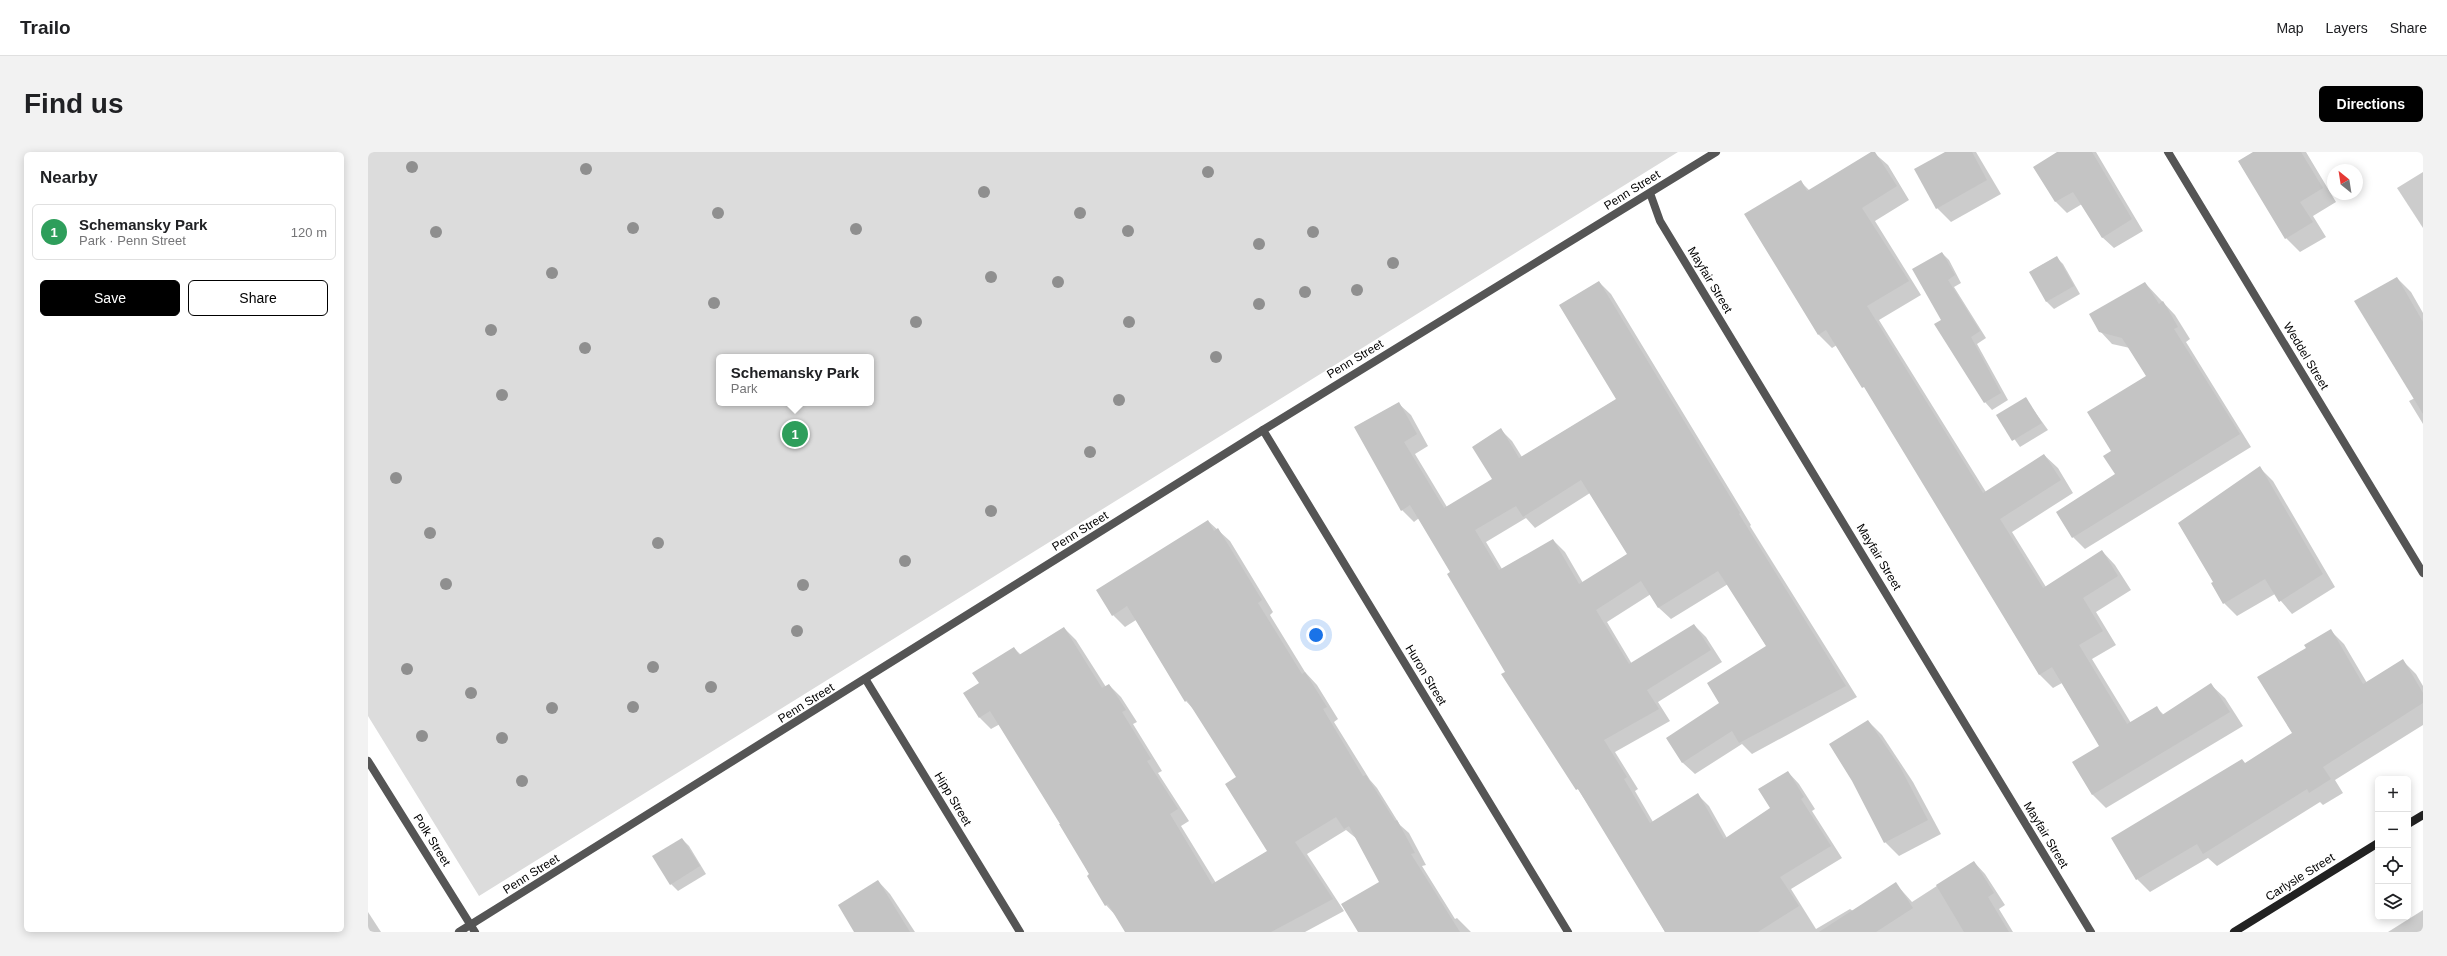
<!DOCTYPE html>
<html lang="en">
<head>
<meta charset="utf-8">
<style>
	body { margin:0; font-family:Helvetica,sans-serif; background:#f2f2f2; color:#202124 }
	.controls { position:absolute; right:12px; bottom:12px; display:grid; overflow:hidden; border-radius:6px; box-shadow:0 2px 10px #0003 }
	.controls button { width:36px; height:36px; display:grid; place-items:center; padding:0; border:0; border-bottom:1px solid #e0e0e0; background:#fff; color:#202124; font:20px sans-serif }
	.compass { position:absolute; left:1959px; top:12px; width:36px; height:36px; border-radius:50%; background:#fff; box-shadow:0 2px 10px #0003; rotate:330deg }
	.you { position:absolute; left:948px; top:483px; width:14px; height:14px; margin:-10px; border:3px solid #fff; border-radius:50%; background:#1a73e8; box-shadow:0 0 0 6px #1a73e833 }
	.badge { display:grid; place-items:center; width:26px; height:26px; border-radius:50%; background:#000; color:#fff; font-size:13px; font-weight:700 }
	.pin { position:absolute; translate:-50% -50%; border:2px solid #fff; box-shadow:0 1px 4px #0006 }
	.popup { position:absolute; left:348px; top:202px; width:158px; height:52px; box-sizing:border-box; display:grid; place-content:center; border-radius:6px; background:#fff; filter:drop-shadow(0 1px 3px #0005); font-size:13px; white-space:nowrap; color:#757577 }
	.popup b { font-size:15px; color:#202124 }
	.popup::after { content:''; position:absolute; left:50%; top:100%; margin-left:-8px; border:8px solid transparent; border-top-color:#fff }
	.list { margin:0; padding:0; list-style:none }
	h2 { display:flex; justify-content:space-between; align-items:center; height:52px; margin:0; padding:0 16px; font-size:17px }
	h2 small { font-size:13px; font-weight:400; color:#757577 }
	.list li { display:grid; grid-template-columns:26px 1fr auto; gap:12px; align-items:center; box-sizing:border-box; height:56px; margin:0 8px 8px; padding:0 8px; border:1px solid #e0e0e0; border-radius:6px }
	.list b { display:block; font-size:15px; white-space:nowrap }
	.list p { margin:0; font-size:13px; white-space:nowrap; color:#757577 }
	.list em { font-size:13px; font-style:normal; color:#757577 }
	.actions { display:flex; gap:8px; padding:12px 16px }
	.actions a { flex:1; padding:9px 0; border:1px solid #000; border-radius:6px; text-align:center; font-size:14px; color:#000 }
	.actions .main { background:#000; color:#fff }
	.icon { flex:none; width:22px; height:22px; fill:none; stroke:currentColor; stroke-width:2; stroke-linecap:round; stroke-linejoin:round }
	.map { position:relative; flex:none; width:2055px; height:780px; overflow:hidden; border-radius:6px }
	header { display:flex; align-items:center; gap:24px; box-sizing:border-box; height:56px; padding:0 20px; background:#fff; border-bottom:1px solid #e0e0e0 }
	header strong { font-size:19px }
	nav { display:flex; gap:22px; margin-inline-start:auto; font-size:14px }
	.intro { display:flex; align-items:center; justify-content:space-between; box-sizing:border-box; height:96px; padding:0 24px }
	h1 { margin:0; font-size:28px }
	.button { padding:10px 18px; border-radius:6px; background:#000; color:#fff; font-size:14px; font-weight:700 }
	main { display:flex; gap:24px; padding:0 24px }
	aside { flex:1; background:#fff; border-radius:6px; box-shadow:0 2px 10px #0003 }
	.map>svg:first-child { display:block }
	.green { fill:#dcdcdc; fill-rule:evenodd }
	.shadow { fill:#0003; fill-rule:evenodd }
	.building { fill:#c4c4c4; fill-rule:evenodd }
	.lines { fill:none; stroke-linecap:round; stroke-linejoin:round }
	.street { stroke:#555; stroke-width:8 }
	.secondary { stroke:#222; stroke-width:8 }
	.tree { fill:#8f8f8f }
	.labels { text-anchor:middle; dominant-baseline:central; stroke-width:3; stroke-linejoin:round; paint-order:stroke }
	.street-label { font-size:12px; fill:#000; stroke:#fff }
</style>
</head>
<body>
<header>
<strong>Trailo</strong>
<nav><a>Map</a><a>Layers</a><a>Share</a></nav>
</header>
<div class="intro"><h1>Find us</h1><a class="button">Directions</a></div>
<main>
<aside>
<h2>Nearby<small></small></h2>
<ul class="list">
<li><span class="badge" style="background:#2e9e5b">1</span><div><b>Schemansky Park</b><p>Park · Penn Street</p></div><em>120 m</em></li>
</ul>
<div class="actions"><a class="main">Save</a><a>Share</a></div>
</aside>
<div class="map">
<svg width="2055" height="780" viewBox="0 0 2055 780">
	<rect width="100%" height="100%" fill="#fff"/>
	<path class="green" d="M0 0H1310L111 744 0 564ZM351 205H503V251H351Z"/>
	<g class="shadow">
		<path d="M1505 0 1520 13 1541 48 1507 69 1553 143 1511 168 1618 340 1676 303 1690 316 1705 341 1644 380 1678 435 1734 399 1747 413 1763 438 1728 460 1748 493 1724 507 1763 571 1789 556 1796 563 1843 533 1857 546 1875 574 1738 656 1724 642 1733 595 1694 531 1685 536 1671 522 1501 241 1469 193 1464 196 1451 183 1432 29 1442 39Z"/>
		<path d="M1579 0H1608L1633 42 1583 70 1569 56Z"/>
		<path d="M1691 0H1728L1775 79 1746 96 1734 85 1714 52 1699 61 1688 50 1667 15Z"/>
		<path d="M1887 0H1938L1968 50 1945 64 1958 85 1932 100 1918 86 1871 9Z"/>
		<path d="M2055 20V76L2029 36Z"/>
		<path d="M1574 101 1581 108 1593 131 1586 135 1618 186 1609 192 1640 248 1624 258 1617 250 1568 172 1574 168Z"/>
		<path d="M1688 105 1695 112 1712 142 1686 157 1679 150 1662 120Z"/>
		<path d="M2029 126 2043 140 2055 161V272L2041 249 2047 246Z"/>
		<path d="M1231 130 1243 142 1383 373 1382 374 1489 545 1384 602 1374 592 1327 622 1315 611 1299 586 1353 552 1399 495 1360 432 1303 467 1291 456 1283 442 1239 470 1264 512 1326 473 1338 485 1354 510 1290 550 1302 569 1247 600 1270 637 1267 639 1285 670 1330 643 1341 654 1359 686 1404 657 1420 620 1431 632 1447 657 1444 659 1474 706 1423 737 1448 777 1482 757 1485 759 1528 732 1544 750 1606 710 1617 722 1637 753 1631 757 1645 780H1297L1253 703 1135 522 1138 520 1084 420 1051 366 1046 370 1034 358 1031 252 1043 263 1060 294 1047 302 1079 355 1125 328 1132 277 1144 289 1154 305 1249 247ZM1222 341 1260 402 1215 431 1197 400 1185 388 1134 417 1118 390 1158 366 1167 376Z"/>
		<path d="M1777 131 1807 163 1822 187 1818 190 1883 295 1717 397 1705 385 1748 323 1744 300 1779 225 1762 196 1744 192 1732 179Z"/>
		<path d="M1657 246 1680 278 1652 295 1630 264Z"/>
		<path d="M1892 316 1905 329 1967 435 1924 462 1907 442 1869 464 1856 451 1844 432 1847 430Z"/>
		<path d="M840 369 862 389 905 460 902 463 937 520 949 533 970 567 966 570 1002 628 1009 636 1032 673 1041 681 1058 713 1054 714 1087 767 1089 766 1103 780H991L1012 730 989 687 978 678 939 702 976 759 937 780H759L749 765 738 753 694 672 632 572 623 577 612 566V531L646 496 653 503 696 476 708 488 738 535 741 533 753 545 769 570 765 572 794 619 790 621 821 669 813 674 848 731 900 699 869 625 827 559 818 549 768 468 757 475 745 463Z"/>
		<path d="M1962 478 1976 492 1999 531 2035 509 2048 522 2055 534V573L1967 628 1975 641 1955 653 1952 650 1849 714 1840 706 1782 740 1769 727 1877 612 1925 582 1939 496Z"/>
		<path d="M1500 569 1514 583 1545 630 1573 682 1531 704 1517 690Z"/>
		<path d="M314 687 321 694 338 722 310 739 303 732Z"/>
		<path d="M510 729 522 742 547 780H487Z"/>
		<path d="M2055 758V780H2020Z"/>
		<path d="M0 760 13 780H0Z"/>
	</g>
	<g class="building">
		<path d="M1503 0H1507L1529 34 1494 56 1541 129 1499 154 1615 341 1676 302 1693 328 1632 367 1675 436 1734 398 1750 424 1715 446 1735 479 1711 493 1759 572 1789 554 1794 563 1843 531 1862 560 1724 643 1704 610 1731 594 1684 515 1671 523 1496 235 1494 236 1458 178 1450 183 1376 62 1433 28 1439 39Z"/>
		<path d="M1577 0H1604L1619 28 1568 57 1546 17Z"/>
		<path d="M1689 0H1724L1764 67 1734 86 1705 40 1687 50 1665 15Z"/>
		<path d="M1885 0H1933L1955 36 1932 50 1945 70 1917 87 1870 9Z"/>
		<path d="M1574 100 1587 123 1580 128 1612 179 1603 185 1633 241 1616 251 1566 172 1573 168 1544 117Z"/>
		<path d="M1689 104 1706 134 1678 150 1661 120Z"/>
		<path d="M2029 125 2055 170V262L1986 149Z"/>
		<path d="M1231 129 1372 361 1371 362 1478 534 1371 591 1364 579 1314 611 1298 586 1351 551 1339 531 1398 494 1350 419 1290 456 1273 429 1228 458 1261 512 1326 472 1343 498 1279 538 1291 557 1236 588 1259 625 1256 627 1282 671 1330 641 1356 687 1402 656 1390 637 1420 619 1436 645 1433 647 1463 694 1412 725 1431 754 1390 780H1297L1210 637 1208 638 1133 522 1137 520 1079 422 1082 420 1042 353 1033 359 986 275 1031 250 1049 282 1036 290 1076 356 1124 327 1104 295 1133 276 1151 306 1248 247 1191 153ZM1213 328 1259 402 1211 432 1185 387 1131 418 1107 378 1148 354 1155 365Z"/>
		<path d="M1777 130 1791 152 1795 149 1810 175 1806 177 1872 282 1704 386 1688 360 1747 322 1735 304 1743 299 1719 260 1778 224 1754 186 1731 180 1721 162Z"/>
		<path d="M1658 245 1674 271 1644 289 1628 263Z"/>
		<path d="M1892 314 1955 422 1911 450 1897 427 1855 452 1843 431 1845 430 1810 371Z"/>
		<path d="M840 368 846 379 850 376 894 448 890 451 934 522 937 520 959 555 955 557 995 624 998 623 1027 669 1029 668 1047 701 1043 702 1092 780H990L973 752 1011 730 981 674 976 677 968 665 927 690 965 747 903 780H757L740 752 737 754 719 724 721 722 691 672H692L622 559 611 566 595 541 611 531 604 521 646 495 651 503 696 475 734 536 741 532 758 558 754 560 783 607 779 609 810 657 802 662 844 732 899 699 857 632 868 625 819 548 817 550 759 454 744 464 728 438Z"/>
		<path d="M1963 477 1995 532 2035 507 2055 541V551L1955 615 1963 627 1941 641 1939 637 1835 702 1829 692 1768 728 1743 686 1874 607 1877 611 1924 581 1889 525 1938 496 1936 493Z"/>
		<path d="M1500 568 1532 615 1560 668 1516 691 1484 629 1461 592Z"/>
		<path d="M314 686 332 714 302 733 284 704Z"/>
		<path d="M1606 709 1626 741 1620 745 1641 780H1596L1568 733Z"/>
		<path d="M510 728 542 780H486L470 753Z"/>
		<path d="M1528 730 1545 756 1508 780H1451Z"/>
	</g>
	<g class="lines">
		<g class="street">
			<path d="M1800 0 2055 421"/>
			<path d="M1282 41 1292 69 1723 780"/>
			<path d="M895 278 1200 780"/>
			<path d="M498 528 652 780"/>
			<path d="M0 609 107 780"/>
			<path d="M91 780 895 278 1348 0"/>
		</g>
		<g class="secondary">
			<path d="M2040 672 2055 663"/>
			<path d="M1866 780 2010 691"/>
		</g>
	</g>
	<g class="tree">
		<circle cx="44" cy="15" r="6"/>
		<circle cx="218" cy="17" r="6"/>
		<circle cx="840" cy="20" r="6"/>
		<circle cx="616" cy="40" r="6"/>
		<circle cx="350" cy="61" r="6"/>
		<circle cx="712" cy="61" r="6"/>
		<circle cx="265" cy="76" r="6"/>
		<circle cx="488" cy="77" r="6"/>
		<circle cx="760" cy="79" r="6"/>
		<circle cx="68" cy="80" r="6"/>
		<circle cx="945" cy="80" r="6"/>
		<circle cx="891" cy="92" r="6"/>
		<circle cx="1025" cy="111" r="6"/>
		<circle cx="184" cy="121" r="6"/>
		<circle cx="623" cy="125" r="6"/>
		<circle cx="690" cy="130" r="6"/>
		<circle cx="989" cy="138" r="6"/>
		<circle cx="937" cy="140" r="6"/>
		<circle cx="346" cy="151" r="6"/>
		<circle cx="891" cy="152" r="6"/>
		<circle cx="548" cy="170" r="6"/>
		<circle cx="761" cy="170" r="6"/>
		<circle cx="123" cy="178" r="6"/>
		<circle cx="217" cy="196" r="6"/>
		<circle cx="848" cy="205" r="6"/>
		<circle cx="134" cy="243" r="6"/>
		<circle cx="751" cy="248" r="6"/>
		<circle cx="722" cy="300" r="6"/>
		<circle cx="28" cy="326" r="6"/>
		<circle cx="623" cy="359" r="6"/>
		<circle cx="62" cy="381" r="6"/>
		<circle cx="290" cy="391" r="6"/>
		<circle cx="537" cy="409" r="6"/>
		<circle cx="78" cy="432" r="6"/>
		<circle cx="435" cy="433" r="6"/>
		<circle cx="429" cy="479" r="6"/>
		<circle cx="285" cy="515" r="6"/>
		<circle cx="39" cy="517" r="6"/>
		<circle cx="343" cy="535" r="6"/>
		<circle cx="103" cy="541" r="6"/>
		<circle cx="265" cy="555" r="6"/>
		<circle cx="184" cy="556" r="6"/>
		<circle cx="54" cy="584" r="6"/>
		<circle cx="134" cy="586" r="6"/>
		<circle cx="154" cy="629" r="6"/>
	</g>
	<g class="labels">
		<g class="street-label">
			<text transform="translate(1264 38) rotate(-32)">Penn Street</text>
			<text transform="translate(1342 128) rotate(59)">Mayfair Street</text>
			<text transform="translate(1938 204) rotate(59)">Weddel Street</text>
			<text transform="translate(987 207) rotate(-31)">Penn Street</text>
			<text transform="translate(712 379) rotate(-32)">Penn Street</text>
			<text transform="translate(1511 405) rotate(59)">Mayfair Street</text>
			<text transform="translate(1058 523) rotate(59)">Huron Street</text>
			<text transform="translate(438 551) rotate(-32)">Penn Street</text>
			<text transform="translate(585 647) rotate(59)">Hipp Street</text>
			<text transform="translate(1678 683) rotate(59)">Mayfair Street</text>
			<text transform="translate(64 688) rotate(58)">Polk Street</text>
			<text transform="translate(163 722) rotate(-32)">Penn Street</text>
			<text transform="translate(1932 725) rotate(-32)">Carlysle Street</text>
		</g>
	</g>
</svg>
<div class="controls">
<button>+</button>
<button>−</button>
<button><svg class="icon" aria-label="locate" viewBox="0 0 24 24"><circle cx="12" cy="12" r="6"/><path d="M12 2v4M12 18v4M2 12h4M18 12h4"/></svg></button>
<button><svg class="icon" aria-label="layers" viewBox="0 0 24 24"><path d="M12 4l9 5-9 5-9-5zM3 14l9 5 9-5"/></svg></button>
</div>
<svg class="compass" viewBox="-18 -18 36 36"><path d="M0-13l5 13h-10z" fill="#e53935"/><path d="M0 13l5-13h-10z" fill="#757577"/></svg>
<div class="you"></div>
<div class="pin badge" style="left:427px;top:282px;background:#2e9e5b">1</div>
<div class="popup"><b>Schemansky Park</b>Park</div>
</div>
</main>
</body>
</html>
